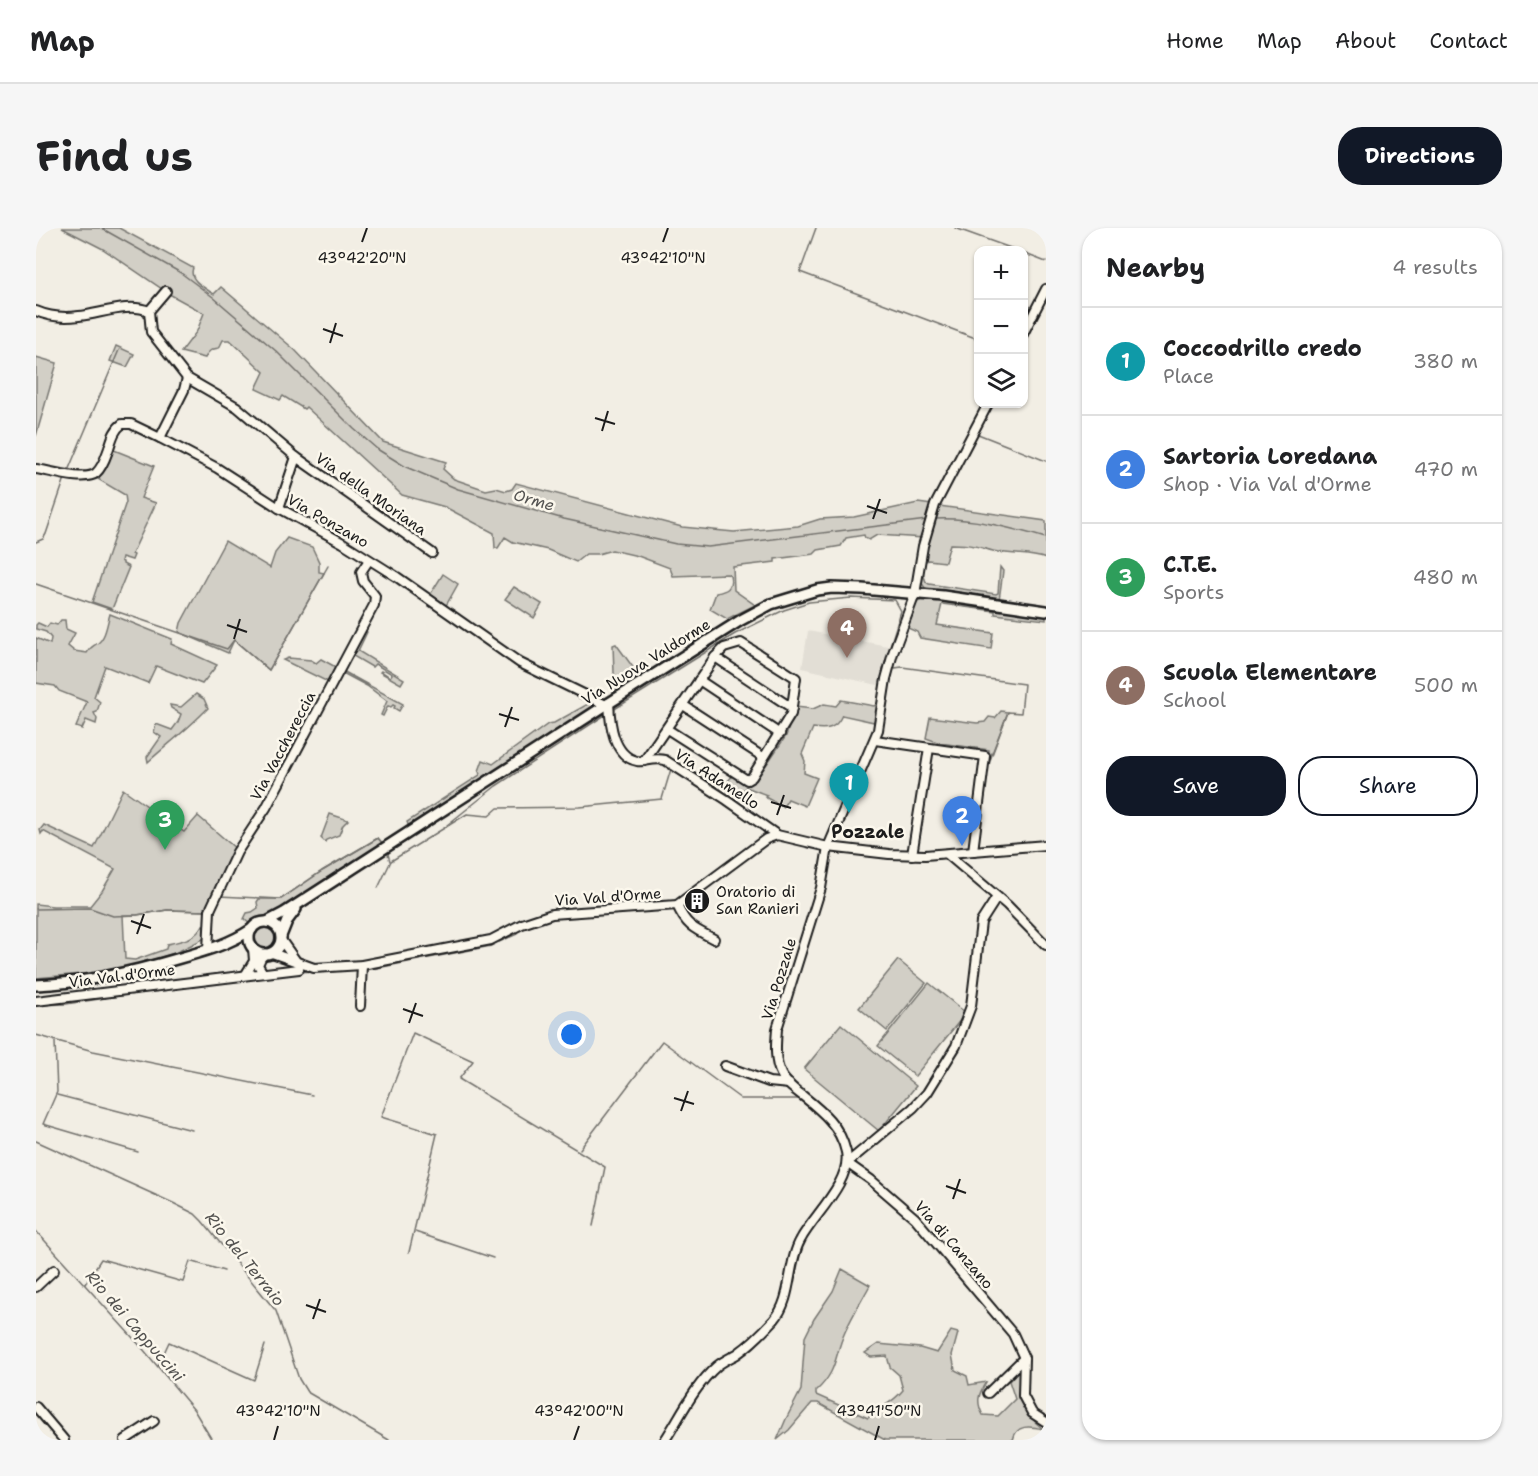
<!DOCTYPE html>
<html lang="en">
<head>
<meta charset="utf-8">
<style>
	body { margin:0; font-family:"Shantell Sans",sans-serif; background:#f6f6f6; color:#202124 }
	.controls { position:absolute; right:18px; top:18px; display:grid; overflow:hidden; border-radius:12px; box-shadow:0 2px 4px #0004 }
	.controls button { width:54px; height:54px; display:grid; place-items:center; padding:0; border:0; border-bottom:2px solid #e0e0e0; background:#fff; color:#202124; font:30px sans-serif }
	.you { position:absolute; left:536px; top:807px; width:21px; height:21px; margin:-15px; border:4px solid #fff; border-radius:50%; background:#1a73e8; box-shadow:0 0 0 9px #1a73e833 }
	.badge { display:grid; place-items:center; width:39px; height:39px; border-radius:50%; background:#111827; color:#fff; font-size:20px; font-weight:700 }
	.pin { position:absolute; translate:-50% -50px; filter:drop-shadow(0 2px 3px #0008) }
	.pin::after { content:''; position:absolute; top:32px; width:21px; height:18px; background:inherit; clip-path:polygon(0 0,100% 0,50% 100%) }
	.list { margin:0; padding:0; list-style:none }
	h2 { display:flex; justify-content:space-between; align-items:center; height:78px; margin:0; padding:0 24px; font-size:26px }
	h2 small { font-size:20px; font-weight:400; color:#757577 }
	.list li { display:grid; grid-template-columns:39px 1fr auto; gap:18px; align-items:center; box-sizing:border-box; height:108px; padding:0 24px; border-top:2px solid #e0e0e0 }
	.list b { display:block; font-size:22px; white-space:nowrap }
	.list p { margin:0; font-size:20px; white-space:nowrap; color:#757577 }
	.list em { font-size:20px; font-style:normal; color:#757577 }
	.actions { display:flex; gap:12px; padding:18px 24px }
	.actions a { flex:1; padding:14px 0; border:2px solid #111827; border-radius:24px; text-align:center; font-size:21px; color:#111827 }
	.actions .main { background:#111827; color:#fff }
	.icon { flex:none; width:33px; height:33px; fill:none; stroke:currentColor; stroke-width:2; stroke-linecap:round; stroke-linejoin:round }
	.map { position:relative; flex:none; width:1010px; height:1212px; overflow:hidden; border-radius:24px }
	header { display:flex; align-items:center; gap:36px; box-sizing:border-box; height:84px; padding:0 30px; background:#fff; border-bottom:2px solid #e0e0e0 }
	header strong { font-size:28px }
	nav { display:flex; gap:33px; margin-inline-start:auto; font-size:21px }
	.intro { display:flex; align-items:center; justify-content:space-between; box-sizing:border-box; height:144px; padding:0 36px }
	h1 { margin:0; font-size:42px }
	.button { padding:15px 27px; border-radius:24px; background:#111827; color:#fff; font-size:21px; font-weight:700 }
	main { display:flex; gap:36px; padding:0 36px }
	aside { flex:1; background:#fff; border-radius:24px; box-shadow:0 2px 4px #0004 }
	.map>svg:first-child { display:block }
	.built { fill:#e2ded5 }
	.green { fill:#d2cfc6; stroke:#777671; stroke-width:1.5 }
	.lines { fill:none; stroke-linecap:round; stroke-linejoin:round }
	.stream { stroke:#716f6b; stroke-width:1.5 }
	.minor-casing { stroke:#1c1c1c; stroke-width:12 }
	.major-casing { stroke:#1c1c1c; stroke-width:14 }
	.minor { stroke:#fbf7ec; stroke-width:8 }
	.major { stroke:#fbf7ec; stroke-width:9 }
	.ticks { fill:none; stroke:#1c1c1c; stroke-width:2 }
	.labels { text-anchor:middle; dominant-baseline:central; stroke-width:5; stroke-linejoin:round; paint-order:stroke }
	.street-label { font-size:15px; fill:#1c1c1c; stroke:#fbf7ec }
	.poi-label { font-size:15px; fill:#1c1c1c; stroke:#fbf7ec; text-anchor:start }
	.water-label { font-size:16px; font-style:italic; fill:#545351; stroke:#fbf7ec }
	.quarter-label { font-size:18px; font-weight:bold; fill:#1c1c1c; stroke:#fbf7ec }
	.ticks-label { font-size:15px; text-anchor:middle; fill:#1c1c1c; stroke:#fbf7ec; stroke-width:5; stroke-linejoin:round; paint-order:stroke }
</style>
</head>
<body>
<header>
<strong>Map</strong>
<nav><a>Home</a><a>Map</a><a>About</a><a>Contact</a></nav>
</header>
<div class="intro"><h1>Find us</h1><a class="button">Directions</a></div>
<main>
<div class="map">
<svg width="1010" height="1212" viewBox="0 0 1010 1212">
	<rect width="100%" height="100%" fill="#f2eee4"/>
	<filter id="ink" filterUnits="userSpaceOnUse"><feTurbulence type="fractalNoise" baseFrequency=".0167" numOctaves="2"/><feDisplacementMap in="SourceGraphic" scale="12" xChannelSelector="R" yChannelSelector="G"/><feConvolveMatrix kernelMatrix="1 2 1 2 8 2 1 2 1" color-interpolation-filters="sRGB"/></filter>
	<g filter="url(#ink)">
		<path class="built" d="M772 403 857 419 846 458 766 440Z"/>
		<g class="green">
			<path d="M26 0H83L157 40C152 52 169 60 178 66L185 59 259 122 347 214 410 234 407 241 418 251 450 262 460 260 470 263 476 261 480 255 646 299 698 304 762 298 784 291 818 289 882 275 1010 293V331C995 325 978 327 962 324 954 323 946 319 938 318 930 316 922 316 914 316L909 334 892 332 888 334V310L841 307 833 312 829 310 828 307 810 310 805 318 782 322 778 326 739 331V334L697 339 698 362 719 377 691 391 674 381 680 365C691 363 697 360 694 348L691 346 637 348 634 340 602 328 576 322 562 326H550L540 334 512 322 477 314 469 309 462 320H459L458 305 409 279 366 267 270 179 268 181 247 168 244 172 220 161 228 144 194 112H187L183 120C175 121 172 123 169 130L145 124 161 103 168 85 135 67 67 21Z"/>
			<path d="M80 118 98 126 91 139 74 133Z"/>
			<path d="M0 129 21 135 0 208Z"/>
			<path d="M73 220 118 238 105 270 120 275 96 326 98 327 96 332 86 329 85 333 87 334V336L93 339 76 381 56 374 90 274 89 267 55 247 60 245Z"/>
			<path d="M251 310 276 319 283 334V344L288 345 233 442 198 412 192 425 143 404 145 395 189 313 234 340 239 325Z"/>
			<path d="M964 339 967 343 963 372 894 362 889 360 883 351 884 345H887L890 354 893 356 960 366 962 365Z"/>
			<path d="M407 346 422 356 408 381 392 370Z"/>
			<path d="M478 359 506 376 498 390 469 371Z"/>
			<path d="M907 368 1010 383V392L959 386V383L906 376 901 397 957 405 955 421 884 410 881 404 872 400H867C879 373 876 372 907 368Z"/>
			<path d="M74 386 136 411 135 416 181 437 166 456 120 438 112 455 69 438 58 469 64 474 61 484 58 485 61 491 60 496 50 492 46 501 40 499 51 474 23 463 19 458 0 455V410L14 416 15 410 10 404 0 401V397L2 395 11 399 14 395 21 397 25 392H29L30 401 39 405 32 418 38 423 51 425C54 419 56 419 62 415 70 409 71 395 74 386Z"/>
			<path d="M325 401 331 404 322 423 368 451 365 456 344 444 345 443 354 449 356 446 339 436 336 439 312 425Z"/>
			<path d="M580 416 607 453 579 472 577 417Z"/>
			<path d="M252 430 275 432 280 435 285 431 367 476 363 483 358 480 359 478 357 477 355 479 352 478 347 488 345 487 351 473 331 458 303 443 296 456 247 432Z"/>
			<path d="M160 466 168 471 172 480C153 500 132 516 112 534L111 529 125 509 118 504 120 496 136 502 142 494 145 486 135 480 134 477 145 479Z"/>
			<path d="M555 472 559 477 557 481 373 599 371 594 444 547 443 543 447 532 457 536 512 496 518 495 554 475Z"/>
			<path d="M805 472 838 478 842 475 838 494 806 487C800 501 791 502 777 500L766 526 769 533 768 545 781 550 769 578 752 571 747 579 729 569 731 567 710 559 699 572 684 562 698 546 720 552 750 508 760 479 777 481 788 476 800 478Z"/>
			<path d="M965 483 972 484 953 535V522L904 515 890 510 894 489 941 495 949 494 953 489 959 490Z"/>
			<path d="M87 561 148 604 162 588 200 621 171 683 131 682 101 687H87L89 731 99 732 130 721 131 716C146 713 160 711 167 697L170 698 169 710 139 725 88 740 57 745 0 750V676L17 678H54L66 663 79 641 7 603 5 606 4 602 8 597 58 620Z"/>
			<path d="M294 586 312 592 307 597 303 607 290 612 289 614 285 610Z"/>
			<path d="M342 610 347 616 265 667 250 680 237 687 222 689 214 696 208 691 211 685 216 684 222 680 221 674 223 671H245L286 643Z"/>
			<circle cx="229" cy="710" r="12"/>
			<path d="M862 732 890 755 851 803 823 780Z"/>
			<path d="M893 755 930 785 879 848 842 818Z"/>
			<path d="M805 796 880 858 843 903 768 841Z"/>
			<path d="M806 1041 834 1057C826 1072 816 1088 809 1104 798 1128 802 1143 780 1163V1167L832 1190C843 1179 855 1177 867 1162L863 1147 854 1139 851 1128 835 1129 829 1125 842 1116 884 1120 901 1125 915 1103 922 1105 916 1127 919 1142 931 1148 933 1157 950 1154C942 1167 940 1174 947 1187L962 1188 979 1171 973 1153 983 1142C984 1168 985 1184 1007 1201 994 1198 980 1196 977 1212H849L782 1175H776L753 1202 741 1212 750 1191 765 1162 769 1109 778 1091 797 1063Z"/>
		</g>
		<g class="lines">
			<g class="stream">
				<path d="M65 0 145 45 177 69 240 123 318 201 341 221 370 239 422 261 528 291 640 316 672 319 891 292"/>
				<path d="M780 0 764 44 942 111"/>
				<path d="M919 0 980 22"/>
				<path d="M987 25 1010 34"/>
				<path d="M942 206 1010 233"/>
				<path d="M32 243 83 122"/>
				<path d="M899 291C937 289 974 300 1010 310"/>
				<path d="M0 314 7 311 10 306 29 250"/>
				<path d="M0 356 191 421 198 412 233 442 292 338"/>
				<path d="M859 440 866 439 988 456 985 485 972 484 955 528"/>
				<path d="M577 482 699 406 748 382 773 374 815 370 859 372 865 383 854 418"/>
				<path d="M411 597 460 558 569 487"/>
				<path d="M351 623 354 633"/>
				<path d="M342 660 355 633 431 586 453 588 462 580 544 579 626 571 635 541"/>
				<path d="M183 668 245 671 286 643 342 610 347 616"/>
				<path d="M0 681 54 680 77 688 101 687 131 682 170 683"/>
				<path d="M463 714 481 706"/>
				<path d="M336 741 455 718"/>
				<path d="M265 744 275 743"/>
				<path d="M0 777 30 776 123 762"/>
				<path d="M0 807 57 823 276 867"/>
				<path d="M19 814 21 864 7 896 102 924"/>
				<path d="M21 867 156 902"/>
				<path d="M0 913 137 975 159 986 166 993 240 1083 263 1151 271 1164 353 1212"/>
				<path d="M544 921 626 813 705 871H766"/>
				<path d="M0 1003 107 1121 158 1182 176 1212"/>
				<path d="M379 1004 457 1030"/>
				<path d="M373 1024 401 906 345 889 377 805 437 833 423 851 569 939 557 998"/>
				<path d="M49 1056 65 1031 147 1054 154 1033 188 1043"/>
				<path d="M122 1138 133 1114 218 1152 229 1117"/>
			</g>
			<g class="minor-casing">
				<g id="minor">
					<path d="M0 83C14 89 28 90 43 88 64 86 93 74 113 83L130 63"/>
					<path d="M113 83 115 104 151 150 148 162 124 210 181 240 243 280 307 315 361 349 484 435 570 477"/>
					<path d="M987 106 1010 61"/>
					<path d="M151 150 201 179 260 229 396 325"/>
					<path d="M0 241C14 243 49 254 60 245 67 239 70 228 73 220 76 211 78 202 86 196H95L124 210"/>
					<path d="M243 280 260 229"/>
					<path d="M679 429 756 480"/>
					<path d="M663 452 744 506"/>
					<path d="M573 475C574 495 577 528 601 533 609 535 616 529 629 532L691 572 741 607"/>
					<path d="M647 477 727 529"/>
					<path d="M839 512 949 528 937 623"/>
					<path d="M608 533 679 429 688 420 705 415 760 450 755 486 716 549 711 552 631 501"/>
					<path d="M911 626 971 677 1010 717"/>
					<path d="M876 627 893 520"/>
					<path d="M641 677C650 698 658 701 678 711"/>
					<path d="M245 712 260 733"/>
					<path d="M172 722 174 682 201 624 230 580 338 377 339 368 327 353 325 344 333 332"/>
					<path d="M236 725 278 740 326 737 455 712 486 696 516 686 641 677 730 611 741 607 792 619 853 626 889 627 1010 617"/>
					<path d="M227 745 222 737 225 730 229 726"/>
					<path d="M210 746 218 733 217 720"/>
					<path d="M0 773 263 741"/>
					<path d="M324 778 326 737"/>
					<path d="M689 838 733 854 753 856"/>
					<path d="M811 935 835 952 879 990 977 1106 988 1130 987 1168 996 1185 1010 1194"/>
					<path d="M811 935 877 880 891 865 920 818 935 778 945 694 961 669"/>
					<path d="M0 1059 18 1042"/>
					<path d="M952 1165 988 1130"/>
					<path d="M0 1179 28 1212"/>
					<path d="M89 1212 118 1193"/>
					<path d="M629 1212C645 1187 659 1157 681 1138 687 1133 694 1130 701 1126 714 1117 727 1104 738 1092 757 1070 751 1035 765 1011 778 987 816 953 810 924 804 898 787 884 767 868 759 862 749 855 745 846 738 833 740 814 741 801L785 660 792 619 842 502 850 451 857 425 879 366 887 318 899 277 952 176"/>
				</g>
			</g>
			<g class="major-casing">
				<g id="major">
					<path d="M231 694 248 685 570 477 705 392 735 376 781 362 796 360 826 361 907 368 1010 383"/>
					<circle cx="229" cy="710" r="16"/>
					<path d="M245 708 251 693 260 681"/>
					<path d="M0 757C49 755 97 744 144 730 169 723 194 716 216 701"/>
				</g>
			</g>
			<use href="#minor" class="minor"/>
			<use href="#major" class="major"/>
		</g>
	</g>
	<path class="ticks" d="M326 14 331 0M627 14 632 0M287 101 307 108M294 115 300 95M559 190 579 196M566 203 572 183M831 278 851 285M837 291 844 271M191 397 211 404M198 411 204 391M463 486 483 492M469 499 476 479M735 574 755 580M741 587 748 567M95 693 115 700M101 706 108 686M367 781 387 788M373 795 380 775M638 870 658 876M645 883 652 863M910 958 930 965M917 971 924 951M270 1077 290 1084M277 1091 284 1071M238 1212 242 1198M538 1212 543 1198M839 1212 843 1198"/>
	<defs>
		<g id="building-disc" transform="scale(1.35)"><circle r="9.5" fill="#1c1c1c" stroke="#fbf7ec"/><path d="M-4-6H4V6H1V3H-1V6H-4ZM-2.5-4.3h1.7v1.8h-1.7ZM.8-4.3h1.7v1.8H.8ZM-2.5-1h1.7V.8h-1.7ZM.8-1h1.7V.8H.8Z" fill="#fff"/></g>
	</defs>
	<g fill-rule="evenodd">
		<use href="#building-disc" x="661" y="673"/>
	</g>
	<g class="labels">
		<g class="street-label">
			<text transform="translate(335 266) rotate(35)">Via della Moriana</text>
			<text transform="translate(292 293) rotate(30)">Via Ponzano</text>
			<text transform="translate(610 434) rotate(-32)">Via Nuova Valdorme</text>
			<text transform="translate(247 518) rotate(-62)">Via Vacchereccia</text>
			<text transform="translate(681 551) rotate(33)">Via Adamello</text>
			<text transform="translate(572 669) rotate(-4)">Via Val d'Orme</text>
			<text transform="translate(86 748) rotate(-7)">Via Val d'Orme</text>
			<text transform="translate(743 751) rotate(-73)">Via Pozzale</text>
			<text transform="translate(918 1017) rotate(49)">Via di Canzano</text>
		</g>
		<g class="poi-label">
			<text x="680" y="664">Oratorio di<tspan x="680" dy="17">San Ranieri</tspan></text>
		</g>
		<g class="water-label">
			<text transform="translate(498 272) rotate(16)">Orme</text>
			<text transform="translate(209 1031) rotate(51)">Rio del Terraio</text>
			<text transform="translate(99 1098) rotate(49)">Rio dei Cappuccini</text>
		</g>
		<g class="quarter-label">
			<text x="832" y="604">Pozzale</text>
		</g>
	</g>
	<g class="ticks-label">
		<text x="326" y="35">43°42'20"N</text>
		<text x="627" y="35">43°42'10"N</text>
		<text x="843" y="1188">43°41'50"N</text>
		<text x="242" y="1188">43°42'10"N</text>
		<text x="543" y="1188">43°42'00"N</text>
	</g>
</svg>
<div class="controls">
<button>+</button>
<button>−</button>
<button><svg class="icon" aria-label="layers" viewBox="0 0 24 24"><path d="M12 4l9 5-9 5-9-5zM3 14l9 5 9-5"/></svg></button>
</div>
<div class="you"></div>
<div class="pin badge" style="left:813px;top:585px;background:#0f9aa8">1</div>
<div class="pin badge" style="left:926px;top:618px;background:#3f7fe0">2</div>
<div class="pin badge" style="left:129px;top:622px;background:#2e9e5b">3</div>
<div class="pin badge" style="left:811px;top:430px;background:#8d6e63">4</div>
</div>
<aside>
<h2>Nearby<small>4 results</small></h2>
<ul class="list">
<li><span class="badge" style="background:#0f9aa8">1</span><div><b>Coccodrillo credo</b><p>Place</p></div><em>380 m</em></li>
<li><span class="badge" style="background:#3f7fe0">2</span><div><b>Sartoria Loredana</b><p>Shop · Via Val d'Orme</p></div><em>470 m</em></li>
<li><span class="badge" style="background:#2e9e5b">3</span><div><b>C.T.E.</b><p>Sports</p></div><em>480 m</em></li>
<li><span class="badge" style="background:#8d6e63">4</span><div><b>Scuola Elementare</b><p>School</p></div><em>500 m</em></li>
</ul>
<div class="actions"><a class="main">Save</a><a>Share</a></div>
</aside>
</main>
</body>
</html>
